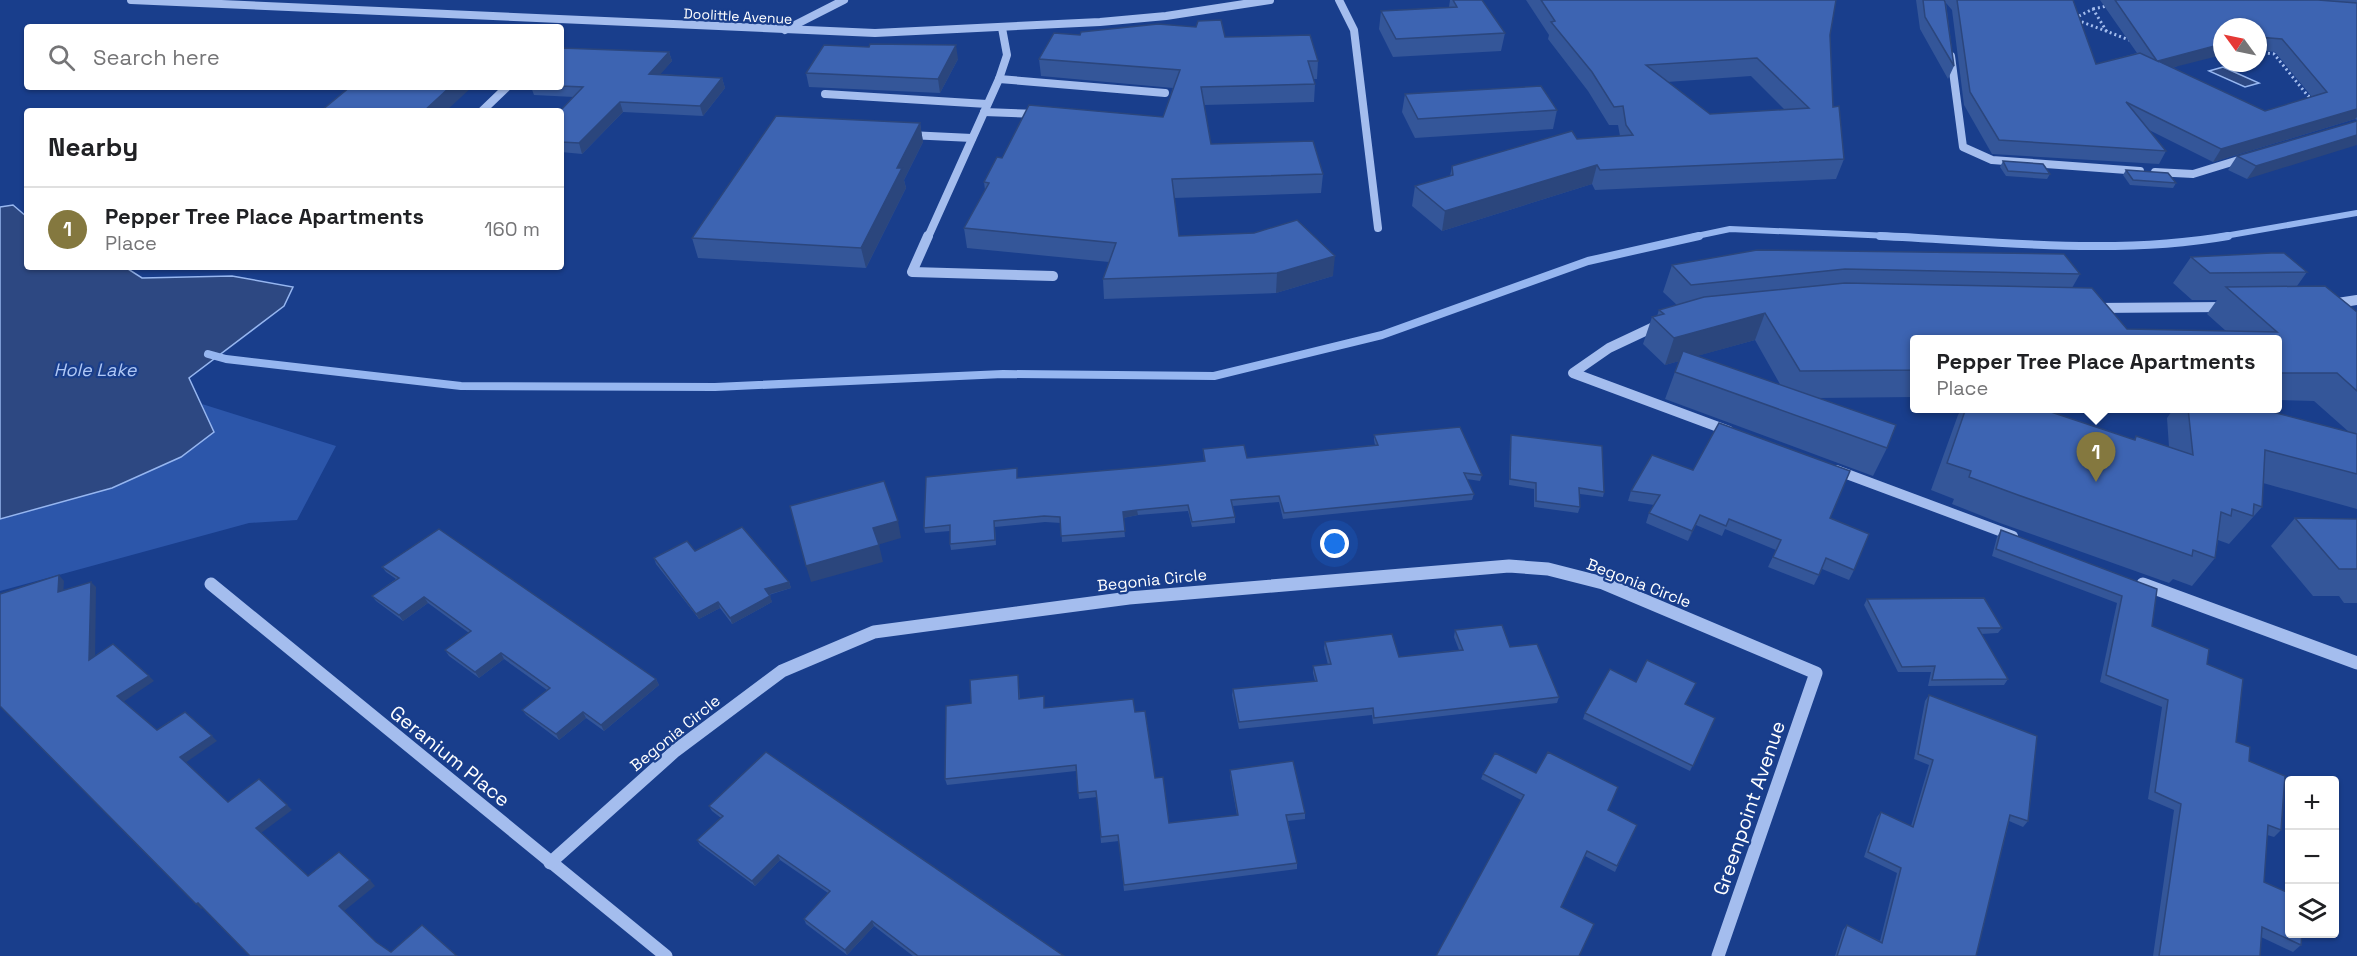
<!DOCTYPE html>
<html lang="en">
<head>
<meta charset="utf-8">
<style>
	body { margin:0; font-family:"Space Grotesk",sans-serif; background:#f6f6f6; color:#202124 }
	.controls { position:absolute; right:18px; bottom:18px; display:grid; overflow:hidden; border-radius:6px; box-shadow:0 2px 4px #0004 }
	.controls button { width:54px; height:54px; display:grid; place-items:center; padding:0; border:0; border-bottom:2px solid #e0e0e0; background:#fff; color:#202124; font:30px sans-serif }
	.compass { position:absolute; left:2213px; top:18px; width:54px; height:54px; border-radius:50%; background:#fff; box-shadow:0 2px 4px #0004; rotate:303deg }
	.you { position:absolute; left:1335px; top:544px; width:21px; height:21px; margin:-15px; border:4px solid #fff; border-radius:50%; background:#1a73e8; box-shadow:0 0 0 9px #1a73e833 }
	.badge { display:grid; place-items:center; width:39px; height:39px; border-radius:50%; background:#84783f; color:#fff; font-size:20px; font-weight:700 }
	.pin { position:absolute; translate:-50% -50px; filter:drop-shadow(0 2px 3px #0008) }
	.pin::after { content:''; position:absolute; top:32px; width:21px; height:18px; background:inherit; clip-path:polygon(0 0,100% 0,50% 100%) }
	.popup { position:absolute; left:1910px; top:335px; width:372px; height:78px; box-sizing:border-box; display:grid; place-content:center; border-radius:6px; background:#fff; filter:drop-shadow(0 2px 4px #0005); font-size:20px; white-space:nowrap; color:#757577 }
	.popup b { font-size:22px; color:#202124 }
	.popup::after { content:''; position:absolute; left:50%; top:100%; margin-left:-12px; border:12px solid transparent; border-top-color:#fff }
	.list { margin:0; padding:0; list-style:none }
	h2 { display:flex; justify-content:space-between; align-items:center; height:78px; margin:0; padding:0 24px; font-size:26px }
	h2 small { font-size:20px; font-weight:400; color:#757577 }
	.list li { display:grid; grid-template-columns:39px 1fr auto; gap:18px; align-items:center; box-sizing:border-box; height:84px; padding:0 24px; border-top:2px solid #e0e0e0 }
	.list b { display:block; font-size:22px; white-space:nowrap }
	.list p { margin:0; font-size:20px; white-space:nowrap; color:#757577 }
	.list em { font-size:20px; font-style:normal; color:#757577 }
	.icon { flex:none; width:33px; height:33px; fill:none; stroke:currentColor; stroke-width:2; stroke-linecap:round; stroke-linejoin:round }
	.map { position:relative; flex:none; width:2357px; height:956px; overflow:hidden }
	.search { position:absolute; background:#fff; box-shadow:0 2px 4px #0004; left:24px; top:24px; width:540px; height:66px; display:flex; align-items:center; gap:15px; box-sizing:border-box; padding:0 21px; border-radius:6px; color:#757577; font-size:22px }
	.panel { position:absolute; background:#fff; box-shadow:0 2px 4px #0004; left:24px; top:108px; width:540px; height:162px; border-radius:6px }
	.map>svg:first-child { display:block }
	.green { fill:#2c56aa }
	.water { fill:#2d4882; stroke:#96b6f0; stroke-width:1.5 }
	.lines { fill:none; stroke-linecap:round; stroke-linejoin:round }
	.stream-far1 { stroke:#96b6f0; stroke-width:6 }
	.stream { stroke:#96b6f0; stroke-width:8 }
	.path { stroke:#a4bdee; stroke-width:3; stroke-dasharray:2 3; stroke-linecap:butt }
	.minor-far2 { stroke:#a4bdee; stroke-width:8 }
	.minor-far1 { stroke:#a4bdee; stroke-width:10 }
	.minor { stroke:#a4bdee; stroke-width:13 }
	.wall { fill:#345699; fill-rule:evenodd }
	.shaded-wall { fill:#2b467d }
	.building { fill:#3d64b2; stroke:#2b467d; stroke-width:1.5; fill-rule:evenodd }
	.labels { text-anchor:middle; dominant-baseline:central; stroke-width:4.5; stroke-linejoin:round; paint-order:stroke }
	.far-street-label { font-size:14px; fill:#fff; stroke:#193e8c }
	.street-label { font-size:16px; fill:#fff; stroke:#193e8c }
	.water-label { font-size:18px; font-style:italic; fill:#afc7f5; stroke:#193e8c }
	.near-street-label { font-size:20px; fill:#fff; stroke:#193e8c }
</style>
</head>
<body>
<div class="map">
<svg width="2357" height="956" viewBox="0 0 2357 956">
	<rect width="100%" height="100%" fill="#193e8c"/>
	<path class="green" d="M202 404 336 446 297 520 249 523 0 591V519L112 488 181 457 214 432Z"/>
	<g class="water">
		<path d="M2223 67 2259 83 2245 87 2209 71Z"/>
		<path d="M13 205 27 217V267H125L142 278 232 276 293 287 284 306 189 378 214 432 181 457 112 488 0 519V207Z"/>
	</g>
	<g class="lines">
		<g class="stream-far1">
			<path d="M1692 237 1730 229 1913 237"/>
			<path d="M2219 237 2357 213"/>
		</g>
		<g class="stream">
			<path d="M1880 236C1995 241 2114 256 2228 236"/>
			<path d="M208 354 226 359 461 386 715 387 1003 374 1214 376 1382 335 1588 261 1699 236"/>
		</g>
		<g class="path">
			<path d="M2093 9 2107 6"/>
			<path d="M2079 16 2093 9 2107 32"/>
			<path d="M2077 20 2132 41"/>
			<path d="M2258 52 2274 54 2308 96 2315 98"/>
		</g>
		<g class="minor-far2">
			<path d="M131 0 875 33 1100 22 1166 16 1270 0"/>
			<path d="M1339 0 1354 30 1378 228"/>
			<path d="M785 30 844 0"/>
			<path d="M1951 56 1963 147 1992 160 2140 171"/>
			<path d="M999 79 1165 93"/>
			<path d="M825 94 987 104"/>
			<path d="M482 111 507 87"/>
			<path d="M984 112 1038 114"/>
			<path d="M909 135 972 138"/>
			<path d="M2155 172 2193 174 2245 158"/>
			<path d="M928 237 999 79 1007 55 1002 28"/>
		</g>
		<g class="minor-far1">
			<path d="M928 236 912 272 1053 276"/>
			<path d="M2331 304 2357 300"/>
			<path d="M2094 308 2225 307"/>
			<path d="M1660 324 1609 348 1573 373 1729 431"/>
			<path d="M1836 470 2013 536"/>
		</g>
		<g class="minor">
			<path d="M211 584 666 956"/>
			<path d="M2143 584 2357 663"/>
			<path d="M550 863 675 751 782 671 874 632 1129 598 1509 566 1548 569 1603 583 1816 673 1718 956"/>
		</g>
	</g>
	<g class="wall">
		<path d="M1450 0H1482L1505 33 1501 51 1393 57 1379 29 1381 11 1449 7Z"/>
		<path d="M1526 0H1836L1830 35 1833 107 1844 159 1836 179 1595 190 1592 184 1442 231 1412 206 1415 186 1450 176 1452 166 1577 139 1620 136 1618 125H1609L1588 91 1548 39 1549 35ZM1751 76 1785 110 1710 114 1667 82Z"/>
		<path d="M1916 0H2073L2096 64 2137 53 2100 0H2357V120L2355 119 2213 162 2149 130 2166 151 2159 164 1992 154 1964 105 1952 10 1946 3 1954 66 1948 79 1920 29ZM2258 27V50L2275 52 2312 97 2265 111 2173 68Z"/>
		<path d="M1080 35 1225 37 1318 61 1317 79H1313L1315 84 1314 102 1204 105 1211 144 1323 174 1321 193 1174 198 1179 236 1333 276 1276 293 1104 299 1103 279 1109 262 967 248 964 228 985 190 984 182 1002 158 1163 117 1173 88 1041 76 1039 59Z"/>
		<path d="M561 48 669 52 672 61 660 74 722 78 725 88 703 116 623 112 582 154 561 152V111L574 97 534 95 531 87H561Z"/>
		<path d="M958 59 940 93 809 87 806 73Z"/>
		<path d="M1405 94 1557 110 1553 129 1415 138 1402 112Z"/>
		<path d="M2357 121 2247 179 2228 170 2237 156Z"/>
		<path d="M920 123 923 142 904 180 906 188 866 268 698 258 692 238Z"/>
		<path d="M2003 161 2050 174 2047 179 2006 176 2000 167Z"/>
		<path d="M2126 170 2176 183 2173 188 2130 185 2123 175Z"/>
		<path d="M2191 257 2307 272 2297 286 2357 312V509L2263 483 2262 507 2229 544 2218 540 2215 558 2192 586 2173 579 2169 583 2000 523 1952 504 1954 499 1931 490 1958 415 1962 408H2039L2134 440 2136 436 2169 447 2167 418 2174 408H2188L2349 432 2314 401 2277 400V339H1914V397L1818 398 1887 448 1873 476 1665 399 1679 361 1665 365 1643 344 1652 317 1657 316 1659 310 1677 305 1663 292 1672 265 2080 274 2072 288 2127 329 2226 331 2207 314 2217 300H2192L2173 283ZM1755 340 1781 386 1696 356Z"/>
		<path d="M1374 435 1482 475 1480 481 1467 479 1474 494 1472 500 1283 519 1279 502 1233 506 1235 517V523L1192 527 1188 511 1138 515 1123 518 1125 537 1062 542 1061 523 1045 522 995 527 996 545 951 550 950 544V531L925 533 924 528 1018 478 1157 466 1204 461 1203 449 1247 458 1375 445 1374 440Z"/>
		<path d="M1511 435 1604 492 1603 497 1580 494V507L1578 513 1534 507V489L1509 485 1510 440Z"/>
		<path d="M1693 470 1830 518 1854 570 1849 580 1822 569 1814 585 1768 567 1776 550 1725 529 1722 536 1696 525 1688 541 1646 523 1649 513 1654 505 1628 501 1631 491Z"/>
		<path d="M2295 518 2357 519V603H2344L2339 596H2313L2271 546Z"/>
		<path d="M2001 530 2157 589 2152 626 2207 664 2236 742 2249 761 2281 830 2274 837 2267 835 2264 882 2301 945 2293 952 2261 937 2260 956H2153L2174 810 2148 799 2162 707 2100 682 2117 603 1992 556 1997 537Z"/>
		<path d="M695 551 789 582 791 588 769 595 772 602 732 624 720 608 699 619 656 564 654 558Z"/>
		<path d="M382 567 656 679 659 685 604 731 586 718 559 740 526 715 522 710 547 690 504 659 479 678 449 656 445 650 469 633 428 603 403 621 376 601 372 596 396 579 386 572Z"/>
		<path d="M1867 599 2002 628 1998 633 1981 634 2008 679 2004 685 1928 686 1931 672H1898L1864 605Z"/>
		<path d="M1455 630 1510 647 1559 697 1557 703 1373 724 1372 715 1239 729 1232 695 1233 689 1315 681 1313 673V666L1328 665 1324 648 1325 642 1399 657 1459 650 1454 637Z"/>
		<path d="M1018 675 1020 699 1045 708 1135 712 1169 823 1237 815 1230 776V770L1305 813V819L1288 821 1297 863V869L1124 891 1119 841 1101 843 1097 797 1079 799 1076 771 947 785 945 779 971 703Z"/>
		<path d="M1929 695 2028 821 2023 827 2009 821 1976 956H1835L1843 930 1847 925 1880 941 1897 873 1864 857 1877 817 1881 812 1911 826 1929 765 1914 759 1925 701Z"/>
		<path d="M1685 705 1715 718 1690 771 1583 719 1585 713Z"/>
		<path d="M1483 774 1608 810 1634 830 1615 872 1585 856 1561 907 1521 800 1481 779Z"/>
		<path d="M709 806 1064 956H913L874 926 847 955 806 924 804 919 828 893 780 860 755 886 700 845 697 840 721 818 712 811Z"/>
	</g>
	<g class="shaded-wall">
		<path d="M2222 44V55L2151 73 2158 61Z"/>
		<path d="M956 45 958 59 940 93 938 79Z"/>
		<path d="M669 52 672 61 652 84 649 74Z"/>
		<path d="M722 78 725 88 703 116 700 106Z"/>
		<path d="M450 87H472L446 111H424Z"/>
		<path d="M620 102 623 112 582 154 579 143Z"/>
		<path d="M2357 109V117L2355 119 2213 162 2221 149Z"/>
		<path d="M920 123 923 142 904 180 906 188 866 268 861 248 897 168Z"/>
		<path d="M2357 135V145L2247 179 2256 166Z"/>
		<path d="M1597 165 1592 184 1442 231 1445 211Z"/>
		<path d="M1335 256 1333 276 1276 293 1277 273Z"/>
		<path d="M1765 313 1755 340 1665 365 1674 338Z"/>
		<path d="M1137 510 1138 515 1123 518V512Z"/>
		<path d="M1700 515 1696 525 1688 541 1692 531Z"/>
		<path d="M898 521 901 538 877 545 873 528Z"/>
		<path d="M879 545 883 562 811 582 806 566Z"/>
		<path d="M59 575 64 581 63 598 58 592Z"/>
		<path d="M91 582 96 587 95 665 89 660Z"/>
		<path d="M789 582 791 588 767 595 765 589Z"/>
		<path d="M770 596 772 602 732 624 730 618Z"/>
		<path d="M424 597 428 603 403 621 399 615Z"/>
		<path d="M718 602 720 608 699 619 696 614Z"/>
		<path d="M501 653 504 659 479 678 475 672Z"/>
		<path d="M149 676 154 681 123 702 117 696Z"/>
		<path d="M656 679 659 685 604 731 601 725Z"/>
		<path d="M583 712 586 718 559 740 556 734Z"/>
		<path d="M212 736 217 741 185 763 180 757Z"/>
		<path d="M287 805 292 810 261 833 256 828Z"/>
		<path d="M778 855 780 860 755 886 752 881Z"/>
		<path d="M370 880 375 886 344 911 339 906Z"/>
		<path d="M198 903 203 908 201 909 196 904Z"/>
		<path d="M872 921 874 926 847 955 845 950Z"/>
	</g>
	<g class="building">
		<path d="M1453 0H1482L1505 33 1396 39 1381 11 1457 7Z"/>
		<path d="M1541 0H1836L1830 35 1833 107 1839 106 1844 159 1600 170 1597 165 1445 211 1415 186 1453 175 1452 166 1572 131 1577 139 1633 135 1626 125 1623 106 1614 107 1592 72 1551 22 1555 21ZM1757 58 1809 108 1710 114 1646 65Z"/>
		<path d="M1923 0H1944L1945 2 1954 66 1925 17Z"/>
		<path d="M1957 0H2073L2096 64 2140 53 2157 61 2115 0H2318L2357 3V109L2221 149 2126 102 2166 151 1999 140 1970 92ZM2222 27H2258V37L2282 39 2327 92 2265 111 2158 61 2222 44Z"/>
		<path d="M1221 20 1225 37 1310 35 1318 61H1308L1315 84 1201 87 1211 144 1313 141 1323 174 1172 179 1179 236 1254 233 1297 220 1335 256 1277 273 1103 279 1116 243 964 228 989 183 984 182 997 157 1002 158 1029 105 1163 117 1180 70 1039 59 1054 33 1080 35 1081 32 1158 24 1196 27 1198 21Z"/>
		<path d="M870 44 956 45 938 79 806 73 824 45 869 47Z"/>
		<path d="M561 48 669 52 649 74 722 78 700 106 620 102 579 143 561 142 560 111 583 87 561 86Z"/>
		<path d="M1541 86 1557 110 1418 119 1405 94Z"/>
		<path d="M350 87H450L424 111H321Z"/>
		<path d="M776 116 920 123 897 168H902L861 248 692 238Z"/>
		<path d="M2357 121V135L2256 166 2237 156Z"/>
		<path d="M2003 161 2043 164 2050 174 2008 171Z"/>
		<path d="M2126 170 2168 173 2176 183 2133 180Z"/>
		<path d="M1757 250 2064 254 2080 274 1845 269 1691 285 1672 265Z"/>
		<path d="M2271 253H2284L2307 272 2210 273 2191 257Z"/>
		<path d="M1845 283 2092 288 2127 329 2277 332 2226 287 2325 286 2357 312V391L2337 373H2277V339H1914V370L1800 371 1765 313 1674 338 1652 317 1664 314 1659 310 1704 297Z"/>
		<path d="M1683 351 1896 425 1887 448 1675 372Z"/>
		<path d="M1966 408H2039L2135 440 2136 436 2193 455 2188 408H2257L2357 434V474L2265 450 2262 507 2254 504 2253 516 2232 509 2231 516 2221 512 2215 558 2193 550 2192 556 2018 495 1969 477 1971 471 1947 463Z"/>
		<path d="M1719 423 1850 471 1830 518 1869 534 1854 570 1826 558 1819 575 1773 557 1781 540 1729 519 1726 526 1700 515 1692 531 1649 513 1660 495 1631 491 1652 455 1693 470Z"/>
		<path d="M1460 427 1482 475 1464 473 1474 494 1284 513 1279 496 1231 500 1235 517 1192 522 1188 505 1137 510 1123 512 1125 531 1061 536 1060 517 1044 516 994 521 995 540 950 544V525L924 528 926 477 1017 468V478L1157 466 1205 461 1203 449 1244 445 1247 458 1378 445 1374 435Z"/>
		<path d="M1511 435 1602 446 1604 492 1579 488 1580 507 1536 501V483L1510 479Z"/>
		<path d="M884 481 898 521 873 528 879 545 806 566 790 506Z"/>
		<path d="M2295 518 2357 519V569H2339Z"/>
		<path d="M742 527 789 582 765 589 770 596 730 618 718 602 696 614 654 558 687 541 695 551Z"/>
		<path d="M439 529 656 679 601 725 583 712 556 734 522 710 550 688 501 653 475 672 445 650 471 631 424 597 399 615 372 596 399 578 382 567Z"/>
		<path d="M2001 530 2157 589 2152 626 2209 649 2207 664 2243 679 2236 742 2250 747 2249 761 2285 776 2281 830 2268 825 2264 882 2289 893V933H2302L2301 945 2262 927 2260 956H2159L2181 804 2155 792 2168 700 2106 675 2122 596 1996 549Z"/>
		<path d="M59 575 58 592 91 582 89 660 113 644 149 676 117 696 157 730 185 712 212 736 180 757 228 802 259 779 287 805 256 828 308 876 339 852 370 880 339 906 376 942 391 952 422 925 457 956H250L198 903 196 904 0 706V594Z"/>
		<path d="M1984 598 2002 628H1978L2008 679 1932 680 1935 666 1902 667 1867 599Z"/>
		<path d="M1502 625 1510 647 1537 644 1559 697 1374 718 1373 708 1239 722 1233 689 1317 681 1313 666 1331 664 1325 642 1392 634 1399 657 1463 650 1455 630Z"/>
		<path d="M1647 660 1696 683 1685 704 1715 718 1693 766 1585 713 1610 669 1636 682Z"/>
		<path d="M1018 675 1019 699 1044 696V708L1133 699 1135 712 1145 711 1155 778 1163 777 1169 823 1238 815 1230 770 1293 761 1305 813 1286 815 1297 863 1124 885 1118 835 1101 837 1096 791 1078 793 1076 765 945 779 946 706 971 703 970 680Z"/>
		<path d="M1929 695 2037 736 2028 821 2010 815 1976 956H1837L1847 925 1882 943 1901 868 1868 852 1881 812 1913 827 1933 760 1918 754Z"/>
		<path d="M766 752 1064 956H918L872 921 845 950 804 919 830 891 778 855 752 881 697 840 723 816 709 806Z"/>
		<path d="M1548 752 1618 787 1608 810 1637 825 1617 866 1587 851 1561 907 1594 924 1579 956H1436L1524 795 1483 774 1495 753 1536 773Z"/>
	</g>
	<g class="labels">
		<g class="far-street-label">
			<text transform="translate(738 16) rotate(3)">Doolittle Avenue</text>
		</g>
		<g class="street-label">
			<text transform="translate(1152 580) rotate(-6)">Begonia Circle</text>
			<text transform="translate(1639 583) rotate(21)">Begonia Circle</text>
			<text transform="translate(675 733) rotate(-39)">Begonia Circle</text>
		</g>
		<g class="water-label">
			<text x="95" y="369">Hole Lake</text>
		</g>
		<g class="near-street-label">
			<text transform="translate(450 756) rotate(39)">Geranium Place</text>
			<text transform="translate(1749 808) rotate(-71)">Greenpoint Avenue</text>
		</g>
	</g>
</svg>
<div class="controls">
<button>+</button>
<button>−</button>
<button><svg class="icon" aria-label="layers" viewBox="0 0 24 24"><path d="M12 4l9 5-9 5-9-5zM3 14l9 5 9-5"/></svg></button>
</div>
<svg class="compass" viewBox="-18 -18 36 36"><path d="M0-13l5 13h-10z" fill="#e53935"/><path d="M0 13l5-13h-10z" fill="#757577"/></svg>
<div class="you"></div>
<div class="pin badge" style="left:2096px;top:482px">1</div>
<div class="popup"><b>Pepper Tree Place Apartments</b>Place</div>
<div class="search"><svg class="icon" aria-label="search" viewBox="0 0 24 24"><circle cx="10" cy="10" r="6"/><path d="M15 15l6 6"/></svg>Search here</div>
<section class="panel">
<h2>Nearby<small></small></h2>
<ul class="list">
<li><span class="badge">1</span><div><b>Pepper Tree Place Apartments</b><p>Place</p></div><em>160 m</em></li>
</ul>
</section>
</div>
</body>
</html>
